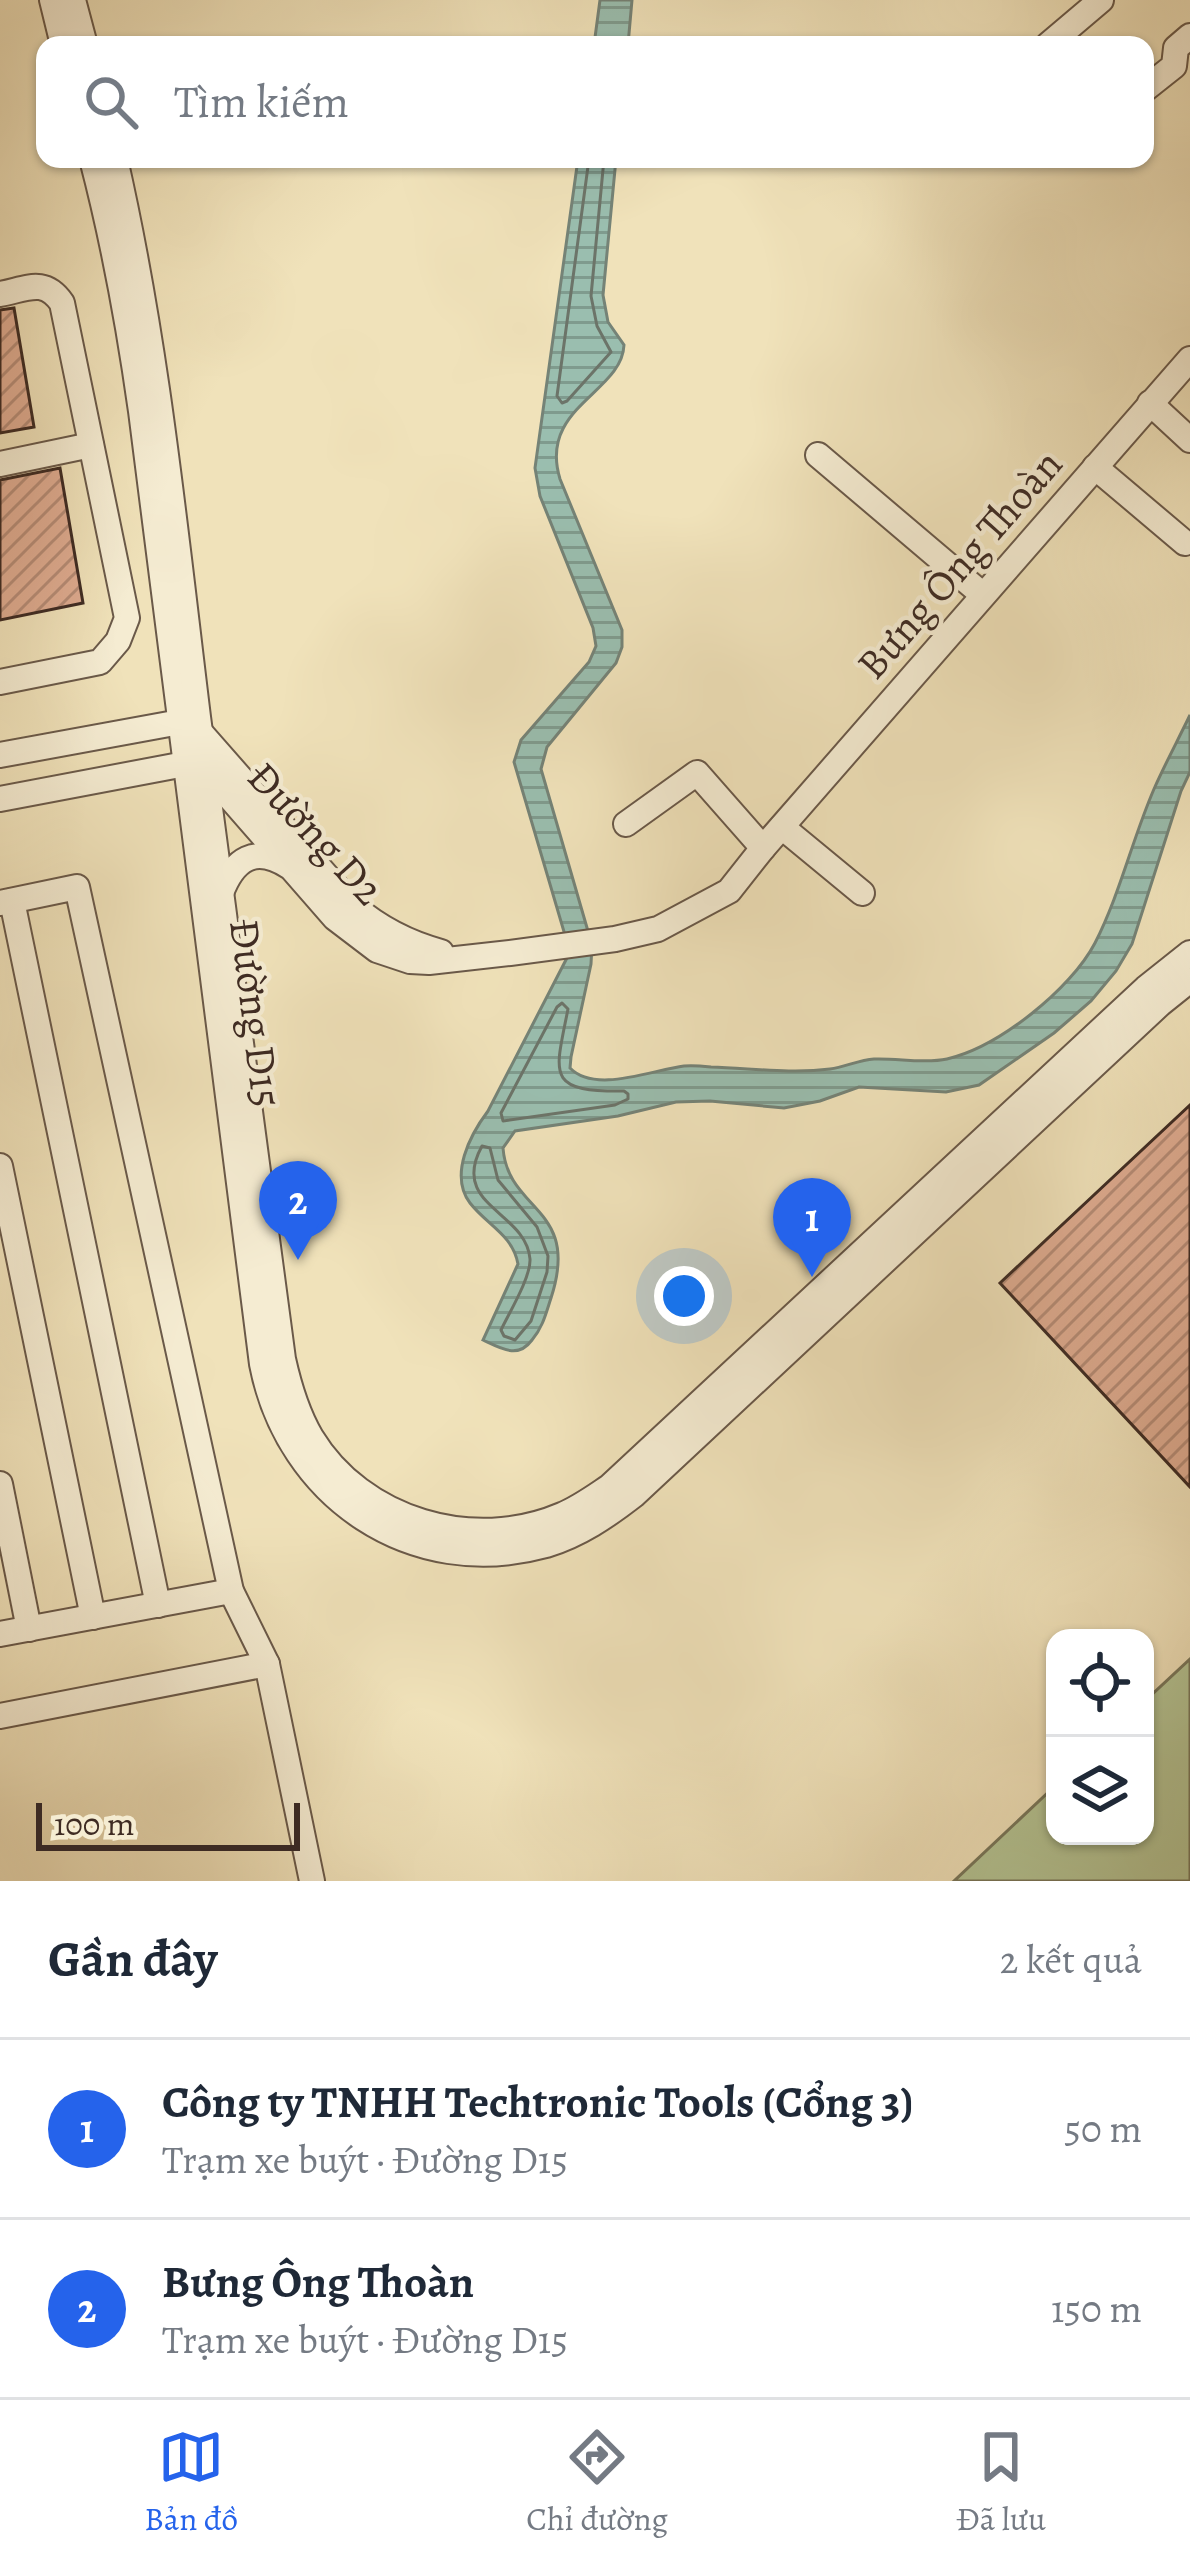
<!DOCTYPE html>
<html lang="vi">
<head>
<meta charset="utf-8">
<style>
	body { margin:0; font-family:Alegreya,serif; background:#f6f6f7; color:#1f2937 }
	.controls { position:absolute; right:36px; bottom:36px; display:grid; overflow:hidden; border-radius:24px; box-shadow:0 3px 9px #0004 }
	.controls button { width:108px; height:108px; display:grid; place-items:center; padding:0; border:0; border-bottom:3px solid #e0e1e3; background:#fff; color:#1f2937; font:60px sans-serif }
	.scale { position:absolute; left:36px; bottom:30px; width:264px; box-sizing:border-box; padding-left:12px; border:6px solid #3e2b23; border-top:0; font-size:33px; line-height:42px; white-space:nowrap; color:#3e2b23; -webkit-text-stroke:9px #f5ecd2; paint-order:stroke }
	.you { position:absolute; left:684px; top:1296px; width:42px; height:42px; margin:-30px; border:9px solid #fff; border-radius:50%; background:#1a73e8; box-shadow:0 0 0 18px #1a73e833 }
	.badge { display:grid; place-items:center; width:78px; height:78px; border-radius:50%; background:#2563eb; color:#fff; font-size:39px; font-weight:700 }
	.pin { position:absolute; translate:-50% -99px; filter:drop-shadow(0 3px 6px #0008) }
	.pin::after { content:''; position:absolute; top:63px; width:42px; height:36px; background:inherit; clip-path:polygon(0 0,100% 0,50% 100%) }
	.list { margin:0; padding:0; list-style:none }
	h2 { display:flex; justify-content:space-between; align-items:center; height:156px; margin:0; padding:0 48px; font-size:51px }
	h2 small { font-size:39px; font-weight:400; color:#747a83 }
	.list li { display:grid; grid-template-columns:78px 1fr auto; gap:36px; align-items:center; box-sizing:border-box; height:180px; padding:0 48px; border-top:3px solid #e0e1e3 }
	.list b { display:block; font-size:45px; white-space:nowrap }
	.list p { margin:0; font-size:39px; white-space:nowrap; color:#747a83 }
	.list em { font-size:39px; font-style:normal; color:#747a83 }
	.icon { flex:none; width:66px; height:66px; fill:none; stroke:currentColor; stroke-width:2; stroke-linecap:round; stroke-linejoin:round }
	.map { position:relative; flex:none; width:1190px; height:1881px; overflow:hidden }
	.search { position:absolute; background:#fff; box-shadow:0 3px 9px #0004; left:36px; right:36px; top:36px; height:132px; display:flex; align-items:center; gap:30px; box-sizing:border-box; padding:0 42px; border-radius:24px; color:#747a83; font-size:45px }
	.sheet { height:516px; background:#fff }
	nav { display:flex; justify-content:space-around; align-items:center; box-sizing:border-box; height:168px; border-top:3px solid #e0e1e3; background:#fff; font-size:33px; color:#747a83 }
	nav a { display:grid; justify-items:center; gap:6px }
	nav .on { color:#2563eb }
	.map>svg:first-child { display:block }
	.grass { fill:#b4c494; stroke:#79785c; stroke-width:3 }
	.water { fill:url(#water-rules); stroke:#758377; stroke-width:3 }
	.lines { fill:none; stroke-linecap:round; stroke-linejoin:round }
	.shore { stroke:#6c7469; stroke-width:3 }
	.building { fill:url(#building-hatch); stroke:#3e2b23; stroke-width:3 }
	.minor-casing { stroke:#6a5949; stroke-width:28 }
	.minor { stroke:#f5ecd2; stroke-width:24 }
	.labels { text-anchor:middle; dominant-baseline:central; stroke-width:9; stroke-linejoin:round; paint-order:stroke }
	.street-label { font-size:42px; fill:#3e2b23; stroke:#f5ecd2 }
</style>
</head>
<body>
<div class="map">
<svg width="1190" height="1881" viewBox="0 0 1190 1881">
	<defs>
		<pattern id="water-rules" width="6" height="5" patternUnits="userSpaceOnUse" patternTransform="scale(3)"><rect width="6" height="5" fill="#9abeaf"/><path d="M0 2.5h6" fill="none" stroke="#7f9b8e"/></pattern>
		<pattern id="building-hatch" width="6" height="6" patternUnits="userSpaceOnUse" patternTransform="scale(3)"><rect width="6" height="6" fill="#deab90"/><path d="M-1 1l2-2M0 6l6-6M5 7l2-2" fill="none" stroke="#b58b75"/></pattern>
	</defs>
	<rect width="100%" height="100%" fill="#f0e2ba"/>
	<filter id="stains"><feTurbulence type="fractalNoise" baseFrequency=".00167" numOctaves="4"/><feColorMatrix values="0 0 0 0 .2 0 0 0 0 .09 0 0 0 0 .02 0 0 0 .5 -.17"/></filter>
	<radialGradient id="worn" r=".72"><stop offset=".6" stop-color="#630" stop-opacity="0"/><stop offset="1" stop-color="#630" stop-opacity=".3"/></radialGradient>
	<path class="grass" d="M1190 1659V1881H954L1055 1786V1836H1145V1701Z"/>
	<g class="water">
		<path d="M600 0H632L628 45H594Z"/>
		<path d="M578 159H616L603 295 608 322 624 345C622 393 538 407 560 479L622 630V647L616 663 547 747 541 769 592 945 591 964 571 1057 570 1068C595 1094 652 1070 684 1066 692 1065 702 1066 711 1067 750 1068 790 1074 830 1069 845 1067 859 1060 874 1059 898 1058 924 1064 947 1059 999 1047 1071 989 1095 943 1120 894 1132 840 1154 789 1165 764 1178 740 1190 715V772L1181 791 1132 944 1116 971 1091 1001 1054 1033 979 1085 946 1092 859 1087 820 1101 784 1108 710 1101 676 1102 618 1116 515 1131 503 1148C508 1213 581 1206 551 1298 546 1313 543 1327 532 1340 518 1359 502 1349 483 1340L518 1264C513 1235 487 1225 470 1203 449 1175 470 1135 488 1111L570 952 514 762 521 740 589 662 596 646 593 628 540 496 535 468Z"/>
	</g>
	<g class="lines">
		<g class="shore">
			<path d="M589 159 557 396 562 403 567 401 611 352 597 326 591 296 604 159"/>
			<path d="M562 1003 568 1009C555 1075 545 1092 624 1091L628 1094V1099L615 1105 503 1121 501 1113 557 1007Z"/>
			<path d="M482 1146 490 1148 498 1180 537 1227 548 1256 547 1272 531 1321 515 1340 504 1336 501 1330C509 1313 531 1277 530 1259 526 1211 449 1206 482 1146Z"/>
		</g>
	</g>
	<g class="building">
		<path d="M14 308 34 427 0 433V310Z"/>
		<path d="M60 468 83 603 0 620V480Z"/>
		<path d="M1190 1105V1487L1000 1283Z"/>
	</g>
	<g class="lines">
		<g class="minor-casing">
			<g id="minor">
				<path d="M52 0 63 45"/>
				<path d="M73 0 85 45"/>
				<path d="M1048 45 1101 0"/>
				<path d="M1145 89 1174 66 1176 48 1190 36"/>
				<path d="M92 159C114 243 129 326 141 411L262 1364C288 1497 412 1582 546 1545 579 1535 607 1516 634 1495L1160 1004 1190 980"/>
				<path d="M115 159C157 343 175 530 198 717 225 931 255 1145 283 1359 289 1386 297 1413 311 1437 362 1521 473 1553 562 1515 579 1508 594 1497 609 1487L1146 988 1190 953"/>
				<path d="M0 294C27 289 44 277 62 303L127 618 118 641 100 662 0 682"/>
				<path d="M1150 403 1190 440"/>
				<path d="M818 455 983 595"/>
				<path d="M0 464 91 445"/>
				<path d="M1095 467 1185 543"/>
				<path d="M0 755 180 722 200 732 353 906C380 929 407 943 441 952"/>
				<path d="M0 799 185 764 205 769 335 918 377 950 410 961 429 962 510 953 615 939 658 929 729 891 763 848 1190 359"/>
				<path d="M626 824 697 773 763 848"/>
				<path d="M782 827 862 893"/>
				<path d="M221 893C234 859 255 845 288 866"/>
				<path d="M12 901 158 1605"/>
				<path d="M0 903 77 887 231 1591 267 1664 312 1881"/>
				<path d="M0 1166 93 1617"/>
				<path d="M0 1484 29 1629"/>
				<path d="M0 1634 231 1591"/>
				<path d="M0 1716 267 1664"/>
			</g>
		</g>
		<use href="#minor" class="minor"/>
	</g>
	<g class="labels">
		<g class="street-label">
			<text transform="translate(959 564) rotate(-49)">Bưng Ông Thoàn</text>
			<text transform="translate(316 833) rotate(47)">Đường D2</text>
			<text transform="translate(256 1013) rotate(83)">Đường D15</text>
		</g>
	</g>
	<rect width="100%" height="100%" filter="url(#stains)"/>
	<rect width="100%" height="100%" fill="url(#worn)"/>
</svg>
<div class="controls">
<button><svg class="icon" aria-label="locate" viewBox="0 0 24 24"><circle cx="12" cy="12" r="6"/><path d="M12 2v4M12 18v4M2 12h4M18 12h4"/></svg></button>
<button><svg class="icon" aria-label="layers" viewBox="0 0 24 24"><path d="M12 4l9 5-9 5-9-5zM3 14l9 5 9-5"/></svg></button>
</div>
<div class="scale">100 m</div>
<div class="you"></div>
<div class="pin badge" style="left:812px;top:1277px">1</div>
<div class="pin badge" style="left:298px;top:1260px">2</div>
<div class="search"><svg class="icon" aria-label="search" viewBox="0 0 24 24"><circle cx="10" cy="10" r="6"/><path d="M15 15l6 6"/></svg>Tìm kiếm</div>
</div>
<section class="sheet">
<h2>Gần đây<small>2 kết quả</small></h2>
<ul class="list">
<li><span class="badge">1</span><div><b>Công ty TNHH Techtronic Tools (Cổng 3)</b><p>Trạm xe buýt · Đường D15</p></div><em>50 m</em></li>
<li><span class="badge">2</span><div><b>Bưng Ông Thoàn</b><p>Trạm xe buýt · Đường D15</p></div><em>150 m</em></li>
</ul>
</section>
<nav>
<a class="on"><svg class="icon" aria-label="map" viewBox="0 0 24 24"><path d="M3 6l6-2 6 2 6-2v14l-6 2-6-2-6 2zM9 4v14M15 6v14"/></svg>Bản đồ</a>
<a><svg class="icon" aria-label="directions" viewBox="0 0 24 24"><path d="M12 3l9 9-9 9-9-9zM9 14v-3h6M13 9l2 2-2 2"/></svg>Chỉ đường</a>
<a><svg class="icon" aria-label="saved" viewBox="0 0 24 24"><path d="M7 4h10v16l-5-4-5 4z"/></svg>Đã lưu</a>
</nav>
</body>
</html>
